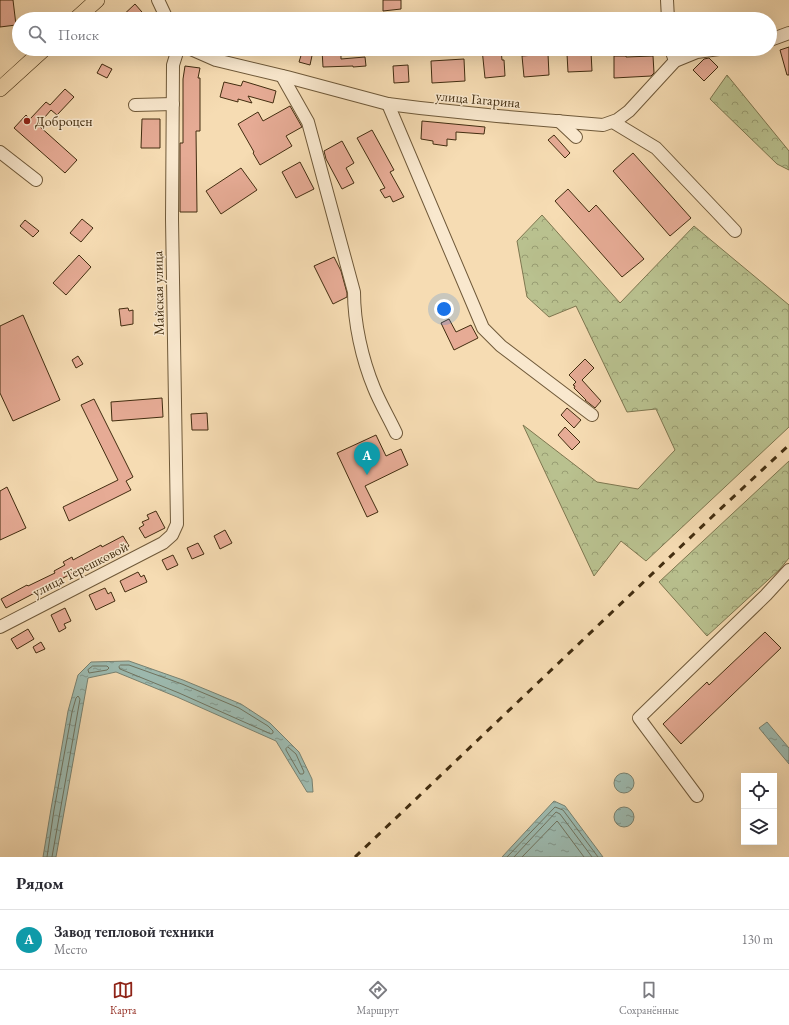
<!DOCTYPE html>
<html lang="ru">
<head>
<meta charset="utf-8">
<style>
	body { margin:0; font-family:"EB Garamond",serif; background:#f7f7f7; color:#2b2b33 }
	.controls { position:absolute; right:12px; bottom:12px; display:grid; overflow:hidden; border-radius:0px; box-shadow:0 4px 16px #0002 }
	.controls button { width:36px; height:36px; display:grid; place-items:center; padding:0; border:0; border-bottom:1px solid #e1e1e2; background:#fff; color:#2b2b33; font:20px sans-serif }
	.you { position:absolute; left:444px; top:309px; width:14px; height:14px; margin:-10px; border:3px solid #fff; border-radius:50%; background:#1a73e8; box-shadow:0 0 0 6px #1a73e833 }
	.badge { display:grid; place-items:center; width:26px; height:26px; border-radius:50%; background:#8f2418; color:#fff; font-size:13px; font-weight:700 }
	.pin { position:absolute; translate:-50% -33px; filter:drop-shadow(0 1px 2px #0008) }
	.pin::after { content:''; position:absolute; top:21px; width:14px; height:12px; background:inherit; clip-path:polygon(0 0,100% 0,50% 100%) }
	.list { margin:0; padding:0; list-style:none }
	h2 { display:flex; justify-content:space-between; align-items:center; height:52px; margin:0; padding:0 16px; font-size:17px }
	h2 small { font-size:13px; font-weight:400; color:#7c7c81 }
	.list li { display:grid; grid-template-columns:26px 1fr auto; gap:12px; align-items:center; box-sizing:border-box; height:60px; padding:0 16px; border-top:1px solid #e1e1e2 }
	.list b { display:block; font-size:15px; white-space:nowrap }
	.list p { margin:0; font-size:13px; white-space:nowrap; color:#7c7c81 }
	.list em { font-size:13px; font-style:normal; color:#7c7c81 }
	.icon { flex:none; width:22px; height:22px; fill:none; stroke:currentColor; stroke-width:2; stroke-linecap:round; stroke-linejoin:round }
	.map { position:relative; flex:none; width:789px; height:857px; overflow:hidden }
	.search { position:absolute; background:#fff; box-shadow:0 4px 16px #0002; left:12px; right:12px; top:12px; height:44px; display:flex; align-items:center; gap:10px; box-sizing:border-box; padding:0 14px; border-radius:22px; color:#7c7c81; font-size:15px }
	.sheet { height:112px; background:#fff }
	nav { display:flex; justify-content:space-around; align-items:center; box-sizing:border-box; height:56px; border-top:1px solid #e1e1e2; background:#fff; font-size:11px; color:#7c7c81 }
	nav a { display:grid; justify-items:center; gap:2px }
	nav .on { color:#8f2418 }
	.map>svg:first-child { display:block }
	.forest { fill:url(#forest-crowns); stroke:#7e7750 }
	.water { fill:url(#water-ripples); stroke:#798271 }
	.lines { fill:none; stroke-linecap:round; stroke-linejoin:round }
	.shore { stroke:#707460; stroke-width:1 }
	.building { fill:#e6ab95; stroke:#422d10 }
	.minor-casing { stroke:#6f5939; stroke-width:14 }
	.major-casing { stroke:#422d10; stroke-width:16 }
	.minor { stroke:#f9e8ce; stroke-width:12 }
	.major { stroke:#f6dcb3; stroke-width:15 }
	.rail { stroke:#422d10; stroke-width:3; stroke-dasharray:7 7; stroke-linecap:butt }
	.poi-dot { fill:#8f2418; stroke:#f9e8ce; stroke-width:1.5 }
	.labels { text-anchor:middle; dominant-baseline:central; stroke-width:3; stroke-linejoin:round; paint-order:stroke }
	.street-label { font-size:14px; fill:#422d10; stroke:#f9e8ce }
	.poi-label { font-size:14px; fill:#422d10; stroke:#f9e8ce; text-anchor:start }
</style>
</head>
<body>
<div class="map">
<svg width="789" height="857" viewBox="0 0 789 857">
	<defs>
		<pattern id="forest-crowns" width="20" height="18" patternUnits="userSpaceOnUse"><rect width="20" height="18" fill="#b9c18f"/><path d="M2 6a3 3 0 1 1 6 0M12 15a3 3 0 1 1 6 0" fill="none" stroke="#989d73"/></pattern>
		<pattern id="water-ripples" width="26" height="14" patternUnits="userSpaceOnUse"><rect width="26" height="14" fill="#9dbbb1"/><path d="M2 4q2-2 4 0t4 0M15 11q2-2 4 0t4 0" fill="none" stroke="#82988f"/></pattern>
	</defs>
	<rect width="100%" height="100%" fill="#f6dcb3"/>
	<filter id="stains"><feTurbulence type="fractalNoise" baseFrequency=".005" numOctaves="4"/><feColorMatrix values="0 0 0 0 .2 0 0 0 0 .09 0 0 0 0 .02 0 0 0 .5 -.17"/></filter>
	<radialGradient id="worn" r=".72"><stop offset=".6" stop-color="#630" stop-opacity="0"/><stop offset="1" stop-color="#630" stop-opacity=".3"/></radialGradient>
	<g class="forest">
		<path d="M727 75 789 151V170L777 164 710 99Z"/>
		<path d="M542 215 620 303 694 226 789 305V427L646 561 621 541 594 576 523 425 597 482 638 489 675 450 656 409 627 412 576 306 549 317 527 297 517 241Z"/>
		<path d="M789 461V558L780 569 707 636 659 582Z"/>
	</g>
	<g class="water">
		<path d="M129 661 183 680 241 704 270 723 299 752 312 779 313 792H307L276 741 177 697 116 672 88 678 56 857H43L51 809 68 711 78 675 91 662Z"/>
		<path d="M767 722 789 748V764L759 728Z"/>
		<circle cx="624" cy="783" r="10"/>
		<path d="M554 801 565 806 603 857H502Z"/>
		<circle cx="624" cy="817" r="10"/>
	</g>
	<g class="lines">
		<g class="shore">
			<path d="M121 665H129L182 684 239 708 268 726 273 731V733L271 734 179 693 120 669 119 667Z"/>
			<path d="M93 666H107L109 668 107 670 89 673 88 670Z"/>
			<path d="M288 747 296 754 304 772 303 774H300L286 750V749Z"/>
			<path d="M47 857 54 810 72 712 76 698 78 696 80 699 52 857"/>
			<path d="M507 857 555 807 563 810 598 857"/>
			<path d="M514 857 556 812 560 814 592 857"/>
			<path d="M522 857 557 821 558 822 584 857"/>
		</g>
	</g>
	<g class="building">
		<path d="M0 0H13L16 25 0 27Z"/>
		<path d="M383 0H401V9L383 11Z"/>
		<path d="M135 4 148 19H119Z"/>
		<path d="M789 47V75H787L780 50Z"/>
		<path d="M303 49 313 51 310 65 299 62Z"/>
		<path d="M341 49V59L365 57 366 66 353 67V66L323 67 322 50Z"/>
		<path d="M482 49H501L502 60H504L505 76 485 78Z"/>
		<path d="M591 52 592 71 568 72 567 54Z"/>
		<path d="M548 54 549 75 524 77 522 56Z"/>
		<path d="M614 56H626V57L653 56 654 73 651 76 614 78Z"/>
		<path d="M709 58 718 67 704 81 693 70 704 59Z"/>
		<path d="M464 59 465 81 432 83 431 61Z"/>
		<path d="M102 64 112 69 107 78 97 73Z"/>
		<path d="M408 65 409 82 394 83 393 66Z"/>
		<path d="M185 66 200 68 198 78H200V131H196L197 212H180V143H183V79Z"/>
		<path d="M243 81 276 91 273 103 248 96 252 103 238 99V102L220 97 224 82 241 86Z"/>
		<path d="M65 89 74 97 57 115 51 110 38 125 77 160 65 173 14 128 26 115 30 119 46 102 50 105Z"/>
		<path d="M290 106 302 127 286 136 292 146 260 165 253 153 254 152 238 124 258 112 263 121Z"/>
		<path d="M142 119H160V148H141Z"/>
		<path d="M422 121 485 127 484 134 456 132V140L447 139V146L433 144V141L421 139Z"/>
		<path d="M372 130 394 170 390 172 404 197 393 202 390 196 385 198 380 190 385 188 357 138Z"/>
		<path d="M554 135 570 153 565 158 548 140Z"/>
		<path d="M342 141 354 163 346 168 354 183 342 189 326 159 324 151Z"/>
		<path d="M633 153 691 218 670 236 613 171Z"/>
		<path d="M300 162 314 189 296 198 282 172Z"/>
		<path d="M241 168 257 190 221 214 206 191Z"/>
		<path d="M568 189 589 212 596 205 644 259 622 277 555 201Z"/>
		<path d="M82 219 93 228 81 242 70 233Z"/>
		<path d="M25 220 39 231 33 237 20 226Z"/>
		<path d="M79 255 91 267 66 295 53 283Z"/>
		<path d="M334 257 341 271 347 293V297L333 304 314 266Z"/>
		<path d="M128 308 129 311 133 310V324L121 326 119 309Z"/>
		<path d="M23 315 60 400 13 421 0 393V326Z"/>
		<path d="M449 319 456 332 471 325 478 338 454 350 441 323Z"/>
		<path d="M78 356 83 364 76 368 72 360Z"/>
		<path d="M585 359 594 368 582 380 601 401 595 408 585 400H586L574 388 575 386 573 385 576 382 569 375Z"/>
		<path d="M162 398 163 417 112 421 111 402Z"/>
		<path d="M94 399 133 477 126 481 131 490 69 521 63 507 118 480 81 405Z"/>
		<path d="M567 408 581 420 574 428 561 415Z"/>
		<path d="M207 413 208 430H192L191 414Z"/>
		<path d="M565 427 580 442 572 450 558 435Z"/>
		<path d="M376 435 386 456 401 449 408 465 365 486 378 512 367 517 337 453Z"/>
		<path d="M7 487 26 528 0 540V491Z"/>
		<path d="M156 511 165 528 145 538 139 528 144 525 142 522 149 519 147 515Z"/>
		<path d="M225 530 232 543 220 549 214 536Z"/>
		<path d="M123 536 129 546 89 566 88 565 6 608 1 599 27 585 28 586 55 573 54 571 65 565 63 562 72 557 73 560 101 545 102 547Z"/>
		<path d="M198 543 204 554 192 559 187 548Z"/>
		<path d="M173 555 178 565 167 570 162 560Z"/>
		<path d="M138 572 141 577 144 575 147 582 125 592 120 581Z"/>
		<path d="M105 588 108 594 111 592 115 601 96 610 89 595Z"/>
		<path d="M65 608 71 621 64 624 66 628 59 632 51 615Z"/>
		<path d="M28 629 34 639 17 649 11 639Z"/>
		<path d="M765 632 781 648 681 744 663 724 707 682 709 685Z"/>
		<path d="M41 642 45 649 36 653 33 647Z"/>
	</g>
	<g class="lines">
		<g class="minor-casing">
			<g id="minor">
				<path d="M158 0 167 19"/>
				<path d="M667 0 668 19"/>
				<path d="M770 40 789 33"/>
				<path d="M191 49 216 60 287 77 388 104 420 108 497 116 603 125 617 120 629 111 675 61 697 52 719 49H742"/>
				<path d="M671 49 675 61"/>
				<path d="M282 76 308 122 354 292C354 323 362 359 374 388 380 403 389 418 396 433"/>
				<path d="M388 104 483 328 501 346 592 415"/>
				<path d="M135 105 173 104"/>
				<path d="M559 121 576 137"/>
				<path d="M613 122 656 148 735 231"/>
				<path d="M0 152 36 180"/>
				<path d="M0 627 163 543 172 535 177 524 172 219 173 65 178 49"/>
				<path d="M697 796 639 718 766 595 789 570"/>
			</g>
		</g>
		<g class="major-casing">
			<g id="major">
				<path d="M76 19 97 0"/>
				<path d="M0 89 44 49"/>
			</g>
		</g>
		<use href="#minor" class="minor"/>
		<use href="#major" class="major"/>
		<path class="rail" d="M355 857 715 514 789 445"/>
	</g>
	<circle class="poi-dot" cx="27" cy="121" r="4"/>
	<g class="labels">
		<g class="street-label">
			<text transform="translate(478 99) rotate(5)">улица Гагарина</text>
			<text transform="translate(158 293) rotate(-91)">Майская улица</text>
			<text transform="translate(80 569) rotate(-27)">улица Терешковой</text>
		</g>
		<g class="poi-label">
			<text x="35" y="121">Доброцен</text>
		</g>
	</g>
	<rect width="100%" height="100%" filter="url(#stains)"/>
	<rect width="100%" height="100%" fill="url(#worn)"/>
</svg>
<div class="controls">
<button><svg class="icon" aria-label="locate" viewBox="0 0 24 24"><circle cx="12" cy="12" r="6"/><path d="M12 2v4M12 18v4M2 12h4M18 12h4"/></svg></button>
<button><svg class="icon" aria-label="layers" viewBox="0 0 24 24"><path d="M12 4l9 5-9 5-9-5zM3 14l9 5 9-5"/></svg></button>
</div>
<div class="you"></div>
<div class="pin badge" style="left:367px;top:475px;background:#0f9aa8">A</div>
<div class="search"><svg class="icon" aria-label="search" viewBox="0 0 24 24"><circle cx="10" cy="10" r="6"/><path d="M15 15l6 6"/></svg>Поиск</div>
</div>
<section class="sheet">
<h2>Рядом<small></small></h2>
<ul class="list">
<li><span class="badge" style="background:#0f9aa8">A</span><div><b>Завод тепловой техники</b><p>Место</p></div><em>130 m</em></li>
</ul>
</section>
<nav>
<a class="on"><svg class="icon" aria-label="map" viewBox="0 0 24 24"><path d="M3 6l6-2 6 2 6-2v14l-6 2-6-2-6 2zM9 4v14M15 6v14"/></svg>Карта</a>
<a><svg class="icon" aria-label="directions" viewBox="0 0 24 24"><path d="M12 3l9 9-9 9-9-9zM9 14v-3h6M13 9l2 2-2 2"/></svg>Маршрут</a>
<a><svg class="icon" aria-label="saved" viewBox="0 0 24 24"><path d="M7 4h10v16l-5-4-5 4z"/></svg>Сохранённые</a>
</nav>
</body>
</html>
